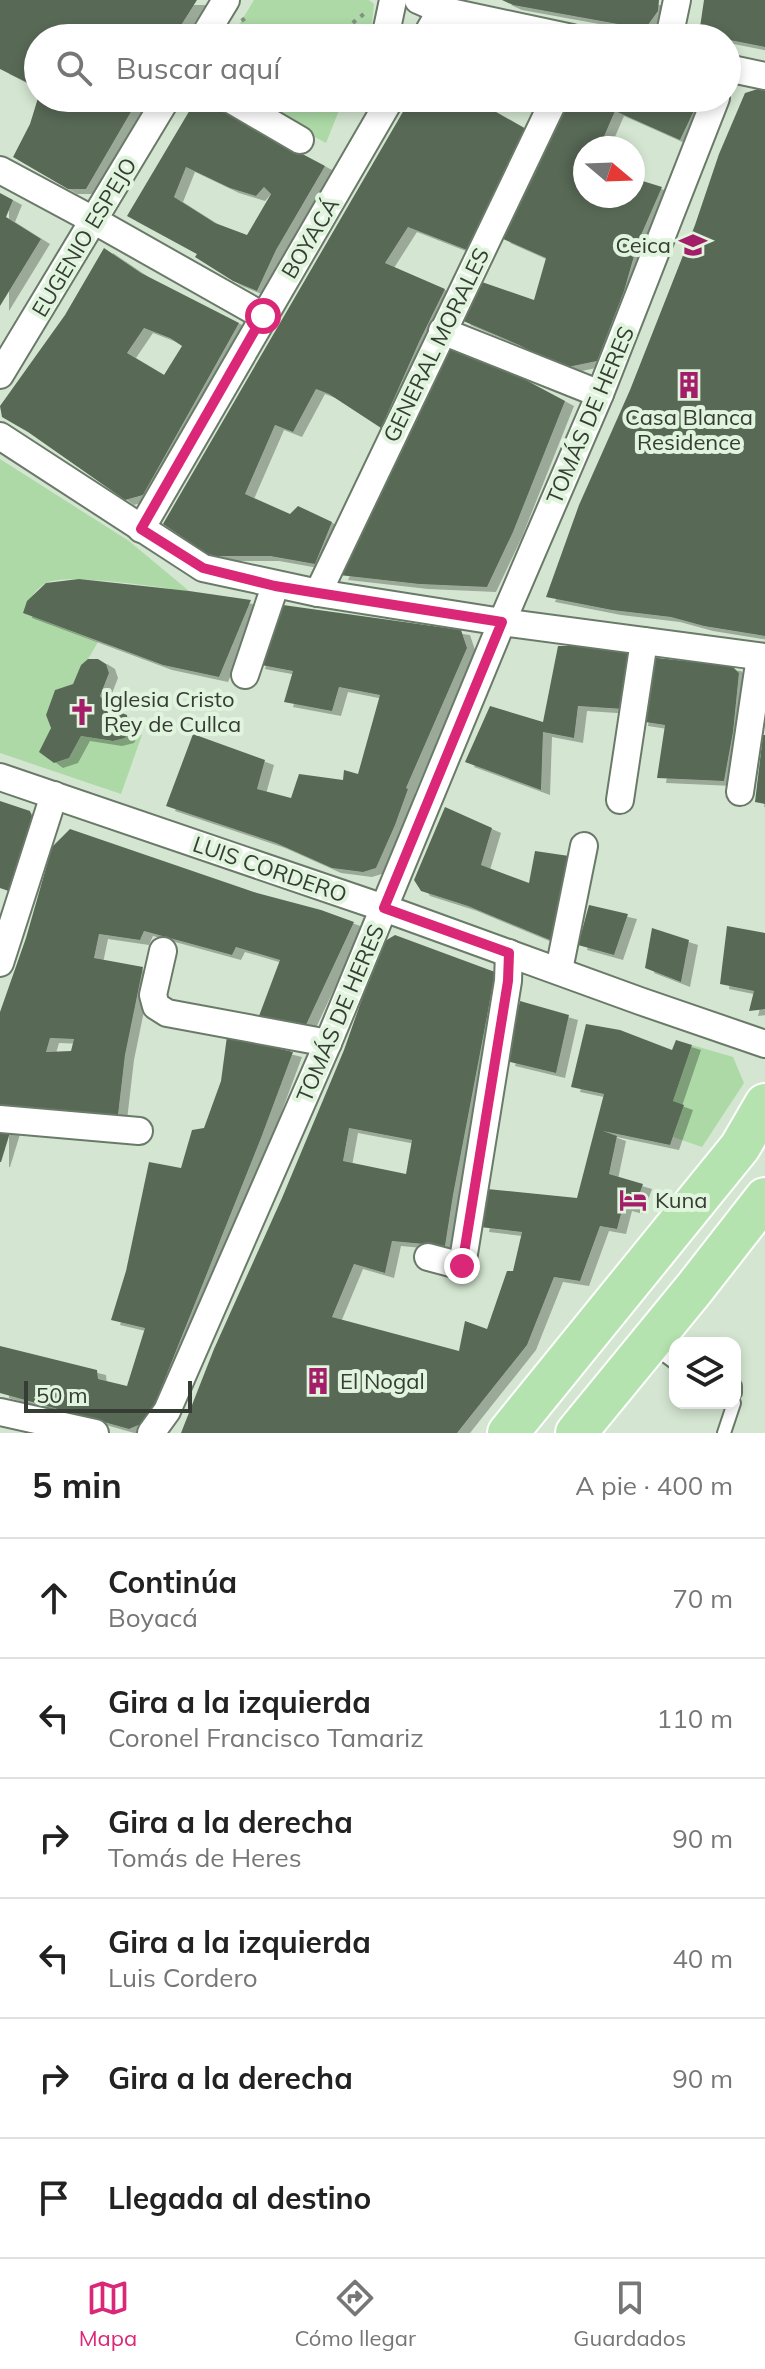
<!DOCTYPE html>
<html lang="es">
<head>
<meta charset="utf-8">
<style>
	body { margin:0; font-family:Mulish,sans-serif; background:#f6f6f6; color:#222 }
	.controls { position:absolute; right:24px; bottom:24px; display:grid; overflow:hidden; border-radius:16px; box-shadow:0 4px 12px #0003 }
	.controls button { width:72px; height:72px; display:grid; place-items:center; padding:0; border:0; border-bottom:2px solid #e0e0e0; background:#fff; color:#222; font:40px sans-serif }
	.compass { position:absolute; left:573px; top:136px; width:72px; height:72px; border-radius:50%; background:#fff; box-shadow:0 4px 12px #0003; rotate:109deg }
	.scale { position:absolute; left:24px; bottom:20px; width:168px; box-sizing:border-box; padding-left:8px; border:4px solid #353d34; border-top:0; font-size:22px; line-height:28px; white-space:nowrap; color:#353d34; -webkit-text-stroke:6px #e1f4de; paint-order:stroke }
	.stop { position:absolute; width:24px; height:24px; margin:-18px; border:6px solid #db2777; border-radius:50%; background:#fff }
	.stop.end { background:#db2777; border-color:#fff; box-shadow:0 2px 8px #0008 }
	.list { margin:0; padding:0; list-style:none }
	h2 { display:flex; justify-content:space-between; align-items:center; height:104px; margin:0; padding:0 32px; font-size:34px }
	h2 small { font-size:26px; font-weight:400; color:#767676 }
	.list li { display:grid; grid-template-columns:52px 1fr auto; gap:24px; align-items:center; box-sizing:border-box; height:120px; padding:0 32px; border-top:2px solid #e0e0e0 }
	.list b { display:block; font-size:30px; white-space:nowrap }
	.list p { margin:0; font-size:26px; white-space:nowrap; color:#767676 }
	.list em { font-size:26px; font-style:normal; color:#767676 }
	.icon { flex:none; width:44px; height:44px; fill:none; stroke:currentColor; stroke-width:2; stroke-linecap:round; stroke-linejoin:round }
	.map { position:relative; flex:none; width:765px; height:1433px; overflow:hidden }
	.search { position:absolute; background:#fff; box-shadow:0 4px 12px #0003; left:24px; right:24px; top:24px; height:88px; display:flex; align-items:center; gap:20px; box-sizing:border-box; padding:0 28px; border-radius:44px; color:#767676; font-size:30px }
	.sheet { height:824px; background:#fff }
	nav { display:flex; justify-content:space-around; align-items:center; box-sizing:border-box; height:112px; border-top:2px solid #e0e0e0; background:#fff; font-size:22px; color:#767676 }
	nav a { display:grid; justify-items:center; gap:4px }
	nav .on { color:#db2777 }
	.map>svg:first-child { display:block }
	.green { fill:#acd9a6 }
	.building { fill:#596957; fill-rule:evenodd; filter:url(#shadow) }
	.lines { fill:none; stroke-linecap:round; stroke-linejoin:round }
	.lane-casing { stroke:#6a7a68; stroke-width:16 }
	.street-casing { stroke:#6a7a68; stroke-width:30 }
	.primary-casing { stroke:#fff; stroke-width:44 }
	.path { stroke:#849182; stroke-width:4; stroke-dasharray:4 6; stroke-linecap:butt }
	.lane { stroke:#fff; stroke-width:12 }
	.street { stroke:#fff; stroke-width:26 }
	.primary { stroke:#b5e3af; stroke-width:40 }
	.route { stroke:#db2777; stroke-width:10 }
	.labels { text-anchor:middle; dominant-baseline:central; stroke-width:8; stroke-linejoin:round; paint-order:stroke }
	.street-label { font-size:22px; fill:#353d34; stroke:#e1f4de }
	.poi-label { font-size:22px; fill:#353d34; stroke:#e1f4de; text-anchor:start }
</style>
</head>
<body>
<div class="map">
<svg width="765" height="1433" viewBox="0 0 765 1433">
	<defs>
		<filter id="shadow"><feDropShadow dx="9" dy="5" stdDeviation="0" flood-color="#0004"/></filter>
	</defs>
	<rect width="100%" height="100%" fill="#d4e6d1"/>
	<g class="green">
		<path d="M254 0H369L374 4 372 23 367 38H231Z"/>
		<path d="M242 98H344L326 143Z"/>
		<path d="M0 459 129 541 189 591C161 588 67 572 46 583 35 589 27 602 24 613L98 642 88 659 81 665 73 684 55 690 46 715 51 728 40 752 54 763 69 758 81 736 113 741 125 738 128 732 142 735 121 794 0 753Z"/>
		<path d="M692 1045 733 1057 744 1083 702 1147 673 1137 683 1106 673 1101Z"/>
	</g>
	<g class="building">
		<path d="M0 0H197L173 38H38V88L0 69Z"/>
		<path d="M502 0H659L658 11 645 29 513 5Z"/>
		<path d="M704 0H765V47L699 34Z"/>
		<path d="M457 32 493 36V38H450Z"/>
		<path d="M761 88 765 89V636L704 626 671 617 612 610 546 597 579 505 630 390 695 225 719 154 745 93Z"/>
		<path d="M38 98H139L86 189H68L13 157 30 124Z"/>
		<path d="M197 98 325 166 276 250 257 291 233 281 195 257 197 254 127 216ZM186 167 230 188 256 196 264 187 271 194 247 235 215 223 174 197Z"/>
		<path d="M411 98H476L475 100 526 129 467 250 408 227 385 263 445 289 419 342 381 428 329 394 316 389 293 432 275 425 245 494 290 514 298 506 332 522 315 564 270 556H210L163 524Z"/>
		<path d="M568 98H700L680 140 615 111 599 148H585V196H633V178L662 187 638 242 624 291 597 361 563 368 519 345 461 320 479 281 534 300 546 258 501 238 535 174Z"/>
		<path d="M0 193 13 200 6 217 41 239 0 306Z"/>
		<path d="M104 248 141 273 239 323 143 495 125 500 28 432 2 417 0 406 65 315ZM144 328 170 338 182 346 164 375 127 353Z"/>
		<path d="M445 347H454L505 369 565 401 513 532 487 587 419 584 339 575Z"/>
		<path d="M79 579 189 591 251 600 219 677 163 665 23 613 27 601 46 583Z"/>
		<path d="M276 604 461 630 467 648 406 788 408 789 395 825 376 868 363 872 332 868 276 843 166 806 193 734 265 760 257 789 291 798 299 774 343 780 344 770 358 774 380 695 339 687 332 711 284 702 293 671 256 664Z"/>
		<path d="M558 646H586L634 652 623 709 578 706 574 738 543 732 541 790 465 762 490 706 543 722Z"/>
		<path d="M648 657 732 666 739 673 733 732 724 781 657 778 665 725 639 721Z"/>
		<path d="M88 659H98L106 664 109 673 100 696 109 708 127 715 128 732 125 738 113 741 81 736 69 758 54 763 39 752 51 728 46 715 55 690 73 684 81 665Z"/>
		<path d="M763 735H765V804L755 802Z"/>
		<path d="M0 801 30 811 38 832 17 894 0 888Z"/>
		<path d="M445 807 492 828 481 865 529 883 535 851 569 856 562 894 550 940 468 906 421 891 414 880Z"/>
		<path d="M70 829 257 893 321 910 354 922 305 1027 259 1016 280 960 236 947 232 955 144 931 140 940 99 934 94 958 143 967 125 1055 118 1115 0 1107V1012L26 938 52 847ZM50 1038 74 1039 71 1051 46 1052Z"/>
		<path d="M589 905 628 914 614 955 578 945Z"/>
		<path d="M727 926 765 933V1009L749 1011 754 991 720 984Z"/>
		<path d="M652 928 689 940 681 982 645 968Z"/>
		<path d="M395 935 495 972 488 1011 453 1195 445 1246 392 1241 385 1273 354 1264 332 1317 459 1351 465 1321 487 1329 507 1271H513L522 1232 480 1227 487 1189 577 1198 604 1094 571 1087 586 1024 620 1030 672 1050 676 1040 692 1045 673 1101 684 1105 670 1145 603 1131 617 1136 609 1174 643 1184 634 1209 623 1206 617 1229 600 1226 580 1281 554 1277 527 1345 457 1433H181L214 1349 282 1198 344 1050 369 979 385 941ZM349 1128 412 1140 406 1174 343 1161Z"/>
		<path d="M520 1001 569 1015 556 1073 506 1061Z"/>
		<path d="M227 1036 293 1052 261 1138 148 1421 129 1429 0 1393V1346L97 1370 98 1379 127 1386 145 1328 111 1320 126 1271 149 1162 181 1168 192 1130 204 1128 221 1081Z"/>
		<path d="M0 1125 12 1126 1 1162H0Z"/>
	</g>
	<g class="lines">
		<g class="lane-casing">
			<g id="lane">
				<path d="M652 1346 675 1363"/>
				<path d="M735 1386V1393"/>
				<path d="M724 1433 734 1403"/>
			</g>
		</g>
		<g class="street-casing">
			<g id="street">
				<path d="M418 0 441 10 572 38"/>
				<path d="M203 38 226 0"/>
				<path d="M385 38 393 0"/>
				<path d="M425 38 441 10 436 0"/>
				<path d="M669 38 677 0"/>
				<path d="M727 68 765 76"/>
				<path d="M228 98 300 140"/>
				<path d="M0 170 95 221 263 316"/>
				<path d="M442 331 600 394"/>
				<path d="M0 375 167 98"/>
				<path d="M0 436 203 568 318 593 502 622 765 657"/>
				<path d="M141 529 391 98"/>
				<path d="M318 593 555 98"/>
				<path d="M245 675 275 586"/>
				<path d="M0 777 384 908 640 1001 765 1044"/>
				<path d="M740 792 760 657"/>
				<path d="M620 800 644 641"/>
				<path d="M163 951 153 995 156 1006 167 1013 328 1043"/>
				<path d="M0 963 54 795"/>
				<path d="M559 970 584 846"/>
				<path d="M0 1119 139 1131"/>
				<path d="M428 1257 462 1266 508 981 509 953"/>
				<path d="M0 1412 95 1433"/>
				<path d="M151 1433 167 1411 328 1043 502 622 600 394 716 98"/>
			</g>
		</g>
		<g class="primary-casing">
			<g id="primary">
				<path d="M508 1433 740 1147 765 1104"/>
				<path d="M576 1433 694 1289 765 1198"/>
			</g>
		</g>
		<g class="path">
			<path d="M242 18 256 38"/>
			<path d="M327 38 345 29 365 13"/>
		</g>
		<use href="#lane" class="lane"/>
		<use href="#street" class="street"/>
		<use href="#primary" class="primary"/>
	</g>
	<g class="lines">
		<path class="route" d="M263 316 141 529 203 568 275 586 318 593 502 622 384 908 509 953 508 981 462 1266"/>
	</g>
	<defs>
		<g id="school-bare" transform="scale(2.16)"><path d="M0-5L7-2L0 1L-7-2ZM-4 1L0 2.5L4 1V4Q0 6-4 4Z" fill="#a31d69" stroke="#e1f4de" stroke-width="2.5" paint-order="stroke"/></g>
		<g id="building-bare" transform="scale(2.16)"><path d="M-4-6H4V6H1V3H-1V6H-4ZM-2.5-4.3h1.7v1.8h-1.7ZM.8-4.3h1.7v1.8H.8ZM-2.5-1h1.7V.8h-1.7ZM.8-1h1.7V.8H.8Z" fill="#a31d69" stroke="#e1f4de" stroke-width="2.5" paint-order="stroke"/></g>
		<g id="church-bare" transform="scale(2.16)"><path d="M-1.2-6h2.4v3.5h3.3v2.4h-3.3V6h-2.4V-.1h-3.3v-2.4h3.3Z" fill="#a31d69" stroke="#e1f4de" stroke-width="2.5" paint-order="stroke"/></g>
		<g id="hotel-bare" transform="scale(2.16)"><path d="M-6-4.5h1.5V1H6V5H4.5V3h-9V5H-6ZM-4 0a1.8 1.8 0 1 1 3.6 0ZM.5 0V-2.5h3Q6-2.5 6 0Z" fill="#a31d69" stroke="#e1f4de" stroke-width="2.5" paint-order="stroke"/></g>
	</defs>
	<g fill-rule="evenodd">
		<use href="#school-bare" x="693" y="245"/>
		<use href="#building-bare" x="689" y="385"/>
		<use href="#church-bare" x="82" y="712"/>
		<use href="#hotel-bare" x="633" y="1200"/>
		<use href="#building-bare" x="318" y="1381"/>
	</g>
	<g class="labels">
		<g class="street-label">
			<text transform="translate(84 237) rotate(-59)">EUGENIO ESPEJO</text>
			<text transform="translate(310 238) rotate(-59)">BOYACÁ</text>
			<text transform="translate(436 345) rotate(-64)">GENERAL MORALES</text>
			<text transform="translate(590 415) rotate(-67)">TOMÁS DE HERES</text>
			<text transform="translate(270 869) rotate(19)">LUIS CORDERO</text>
			<text transform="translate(340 1013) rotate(-67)">TOMÁS DE HERES</text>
		</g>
		<g class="poi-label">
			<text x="671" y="245" text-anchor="end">Ceica</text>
			<text x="689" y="417" text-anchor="middle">Casa Blanca<tspan x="689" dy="25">Residence</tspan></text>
			<text x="104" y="699">Iglesia Cristo<tspan x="104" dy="25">Rey de Cullca</tspan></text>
			<text x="655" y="1200">Kuna</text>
			<text x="340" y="1381">El Nogal</text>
		</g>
	</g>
</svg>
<div class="controls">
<button><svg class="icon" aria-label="layers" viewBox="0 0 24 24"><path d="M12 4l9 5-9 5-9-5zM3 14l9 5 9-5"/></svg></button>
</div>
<svg class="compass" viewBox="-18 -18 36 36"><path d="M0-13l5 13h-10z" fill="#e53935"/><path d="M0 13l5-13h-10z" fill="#767676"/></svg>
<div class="scale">50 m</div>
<div class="stop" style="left:263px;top:316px"></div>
<div class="stop end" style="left:462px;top:1266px"></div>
<div class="search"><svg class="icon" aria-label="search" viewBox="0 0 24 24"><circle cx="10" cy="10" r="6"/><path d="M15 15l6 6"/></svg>Buscar aquí</div>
</div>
<section class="sheet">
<h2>5 min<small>A pie · 400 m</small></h2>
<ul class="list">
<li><svg class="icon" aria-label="ahead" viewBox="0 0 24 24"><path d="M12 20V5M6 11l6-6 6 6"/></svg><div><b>Continúa</b><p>Boyacá</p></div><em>70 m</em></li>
<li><svg class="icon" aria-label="left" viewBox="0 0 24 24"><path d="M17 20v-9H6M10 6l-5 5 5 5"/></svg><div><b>Gira a la izquierda</b><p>Coronel Francisco Tamariz</p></div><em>110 m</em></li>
<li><svg class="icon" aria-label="right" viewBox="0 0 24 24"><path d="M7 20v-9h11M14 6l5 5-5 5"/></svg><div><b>Gira a la derecha</b><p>Tomás de Heres</p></div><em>90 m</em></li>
<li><svg class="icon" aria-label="left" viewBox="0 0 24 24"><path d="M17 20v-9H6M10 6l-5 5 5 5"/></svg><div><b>Gira a la izquierda</b><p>Luis Cordero</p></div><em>40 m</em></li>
<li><svg class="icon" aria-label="right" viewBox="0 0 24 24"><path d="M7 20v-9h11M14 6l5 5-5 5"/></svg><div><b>Gira a la derecha</b></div><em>90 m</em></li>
<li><svg class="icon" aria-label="arrive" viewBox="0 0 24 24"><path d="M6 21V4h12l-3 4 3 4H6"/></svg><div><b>Llegada al destino</b></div></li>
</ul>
</section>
<nav>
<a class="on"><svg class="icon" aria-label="map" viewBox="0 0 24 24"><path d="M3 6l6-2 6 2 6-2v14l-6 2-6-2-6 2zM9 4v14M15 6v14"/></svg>Mapa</a>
<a><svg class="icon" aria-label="directions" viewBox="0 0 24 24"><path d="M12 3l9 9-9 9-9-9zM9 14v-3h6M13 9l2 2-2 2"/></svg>Cómo llegar</a>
<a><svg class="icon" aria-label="saved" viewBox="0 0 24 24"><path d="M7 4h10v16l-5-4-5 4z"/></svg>Guardados</a>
</nav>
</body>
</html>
